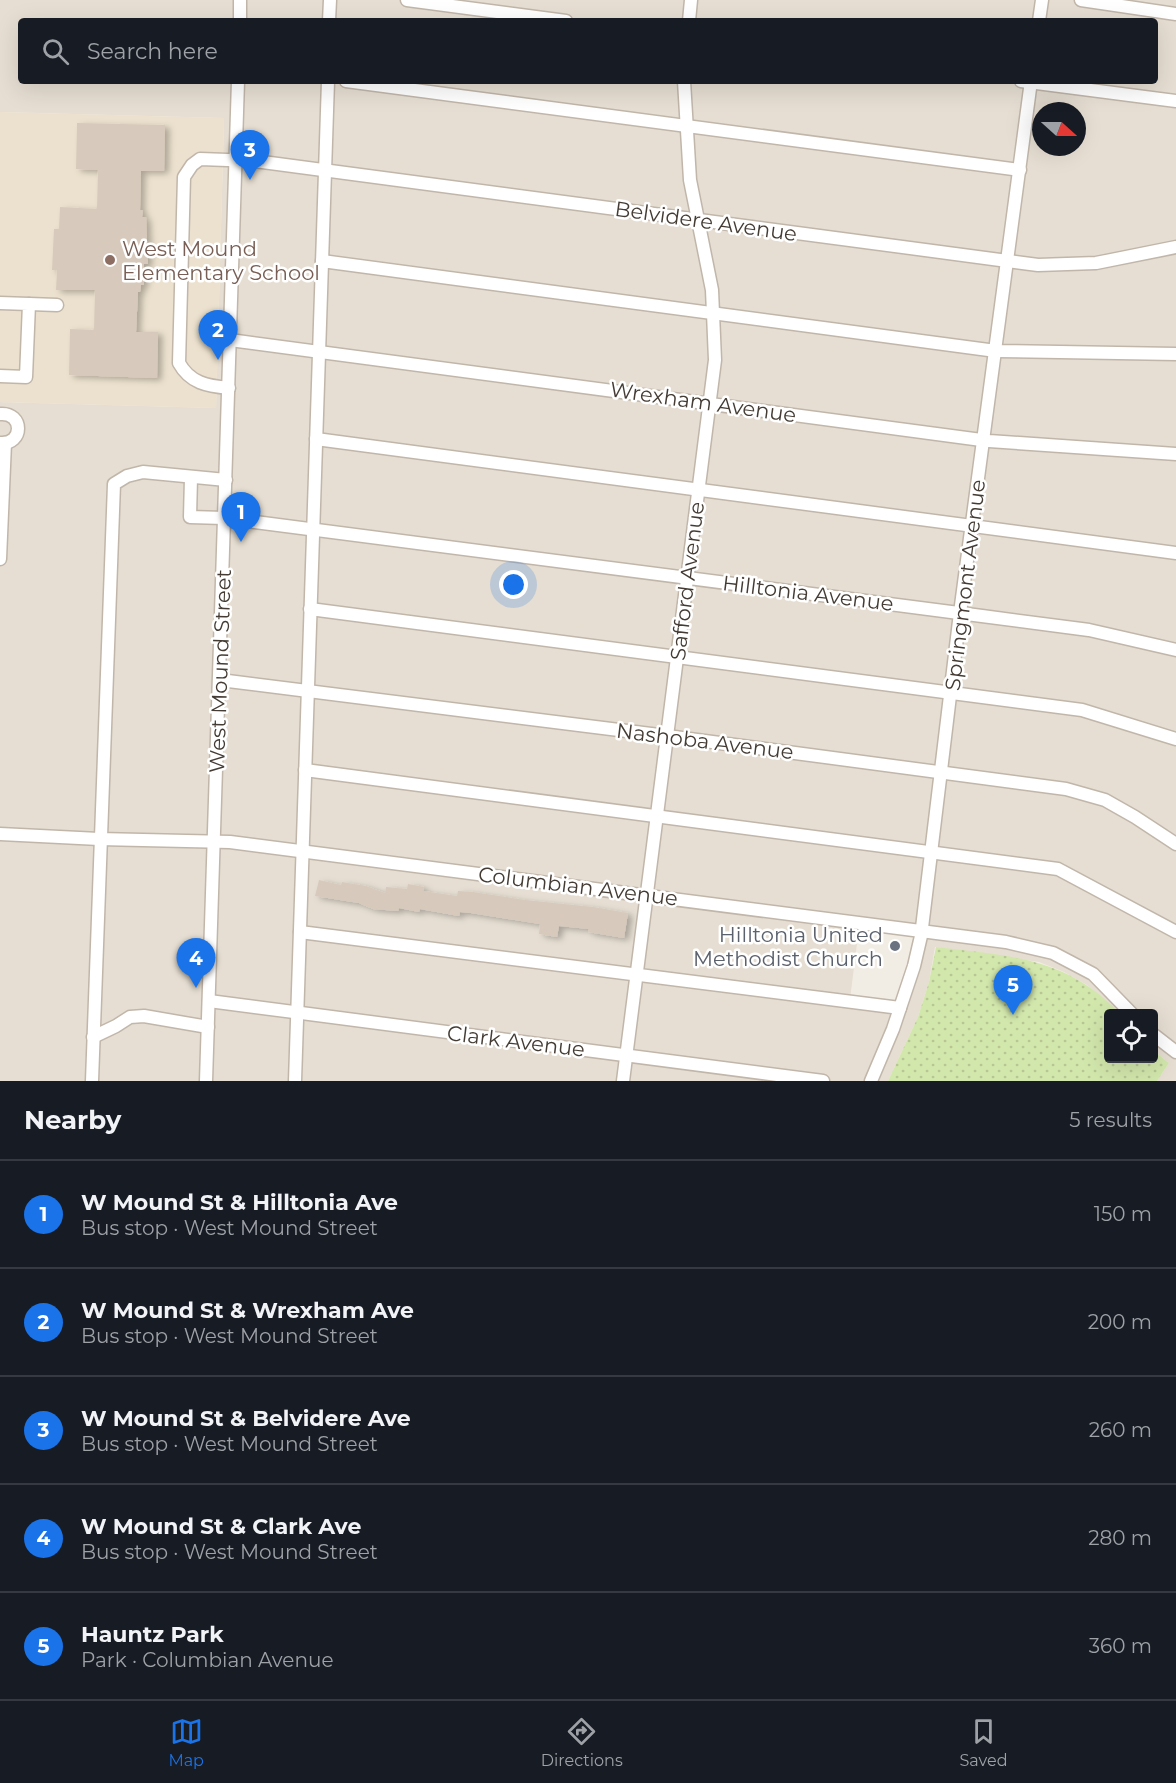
<!DOCTYPE html>
<html lang="en">
<head>
<meta charset="utf-8">
<style>
	body { margin:0; font-family:Montserrat,sans-serif; background:#242831; color:#f1f3f6 }
	.controls { position:absolute; right:18px; bottom:18px; display:grid; overflow:hidden; border-radius:6px; box-shadow:0 6px 24px #0002 }
	.controls button { width:54px; height:54px; display:grid; place-items:center; padding:0; border:0; border-bottom:2px solid #363941; background:#171b24; color:#f1f3f6; font:30px sans-serif }
	.compass { position:absolute; left:1032px; top:102px; width:54px; height:54px; border-radius:50%; background:#171b24; box-shadow:0 6px 24px #0002; rotate:111deg }
	.you { position:absolute; left:514px; top:585px; width:21px; height:21px; margin:-15px; border:4px solid #fff; border-radius:50%; background:#1a73e8; box-shadow:0 0 0 9px #1a73e833 }
	.badge { display:grid; place-items:center; width:39px; height:39px; border-radius:50%; background:#1a73e8; color:#fff; font-size:20px; font-weight:700 }
	.pin { position:absolute; translate:-50% -50px; filter:drop-shadow(0 2px 3px #0008) }
	.pin::after { content:''; position:absolute; top:32px; width:21px; height:18px; background:inherit; clip-path:polygon(0 0,100% 0,50% 100%) }
	.list { margin:0; padding:0; list-style:none }
	h2 { display:flex; justify-content:space-between; align-items:center; height:78px; margin:0; padding:0 24px; font-size:26px }
	h2 small { font-size:20px; font-weight:400; color:#9ea1a6 }
	.list li { display:grid; grid-template-columns:39px 1fr auto; gap:18px; align-items:center; box-sizing:border-box; height:108px; padding:0 24px; border-top:2px solid #363941 }
	.list b { display:block; font-size:22px; white-space:nowrap }
	.list p { margin:0; font-size:20px; white-space:nowrap; color:#9ea1a6 }
	.list em { font-size:20px; font-style:normal; color:#9ea1a6 }
	.icon { flex:none; width:33px; height:33px; fill:none; stroke:currentColor; stroke-width:2; stroke-linecap:round; stroke-linejoin:round }
	.map { position:relative; flex:none; width:1176px; height:1081px; overflow:hidden }
	.search { position:absolute; background:#171b24; box-shadow:0 6px 24px #0002; left:18px; right:18px; top:18px; height:66px; display:flex; align-items:center; gap:15px; box-sizing:border-box; padding:0 21px; border-radius:6px; color:#9ea1a6; font-size:22px }
	.sheet { height:618px; background:#171b24 }
	nav { display:flex; justify-content:space-around; align-items:center; box-sizing:border-box; height:84px; border-top:2px solid #363941; background:#171b24; font-size:16px; color:#9ea1a6 }
	nav a { display:grid; justify-items:center; gap:3px }
	nav .on { color:#1a73e8 }
	.map>svg:first-child { display:block }
	.residential { fill:#e6ded2; fill-rule:evenodd }
	.education { fill:#ece1ce }
	.park { fill:url(#park-dots) }
	.building { fill:#d7cabc; filter:url(#shadow) }
	.lines { fill:none; stroke-linecap:round; stroke-linejoin:round }
	.minor-casing { stroke:#c1b6aa; stroke-width:15 }
	.minor { stroke:#fff; stroke-width:12 }
	.education-dot { fill:#8d6e63; stroke:#fff; stroke-width:2 }
	.worship-dot { fill:#6b7280; stroke:#fff; stroke-width:2 }
	.labels { text-anchor:middle; dominant-baseline:central; stroke-width:5; stroke-linejoin:round; paint-order:stroke }
	.street-label { font-size:21px; fill:#443c34; stroke:#fff }
	.education-label { font-size:21px; fill:#785e54; stroke:#fff; text-anchor:start }
	.worship-label { font-size:21px; fill:#5b616d; stroke:#fff; text-anchor:end }
</style>
</head>
<body>
<div class="map">
<svg width="1176" height="1081" viewBox="0 0 1176 1081">
	<defs>
		<pattern id="park-dots" width="8" height="8" patternUnits="userSpaceOnUse" patternTransform="scale(1.5)"><rect width="8" height="8" fill="#d2e7ac"/><path d="M2 2h.1M6 6h.1" fill="none" stroke="#b6c795" stroke-width="1.8" stroke-linecap="round"/></pattern>
		<filter id="shadow"><feDropShadow dx="4.5" dy="2.5" stdDeviation="3" flood-color="#0004"/></filter>
	</defs>
	<rect width="100%" height="100%" fill="#f2ede4"/>
	<path class="residential" d="M0 0H1176V1081H1157L1169 1063 1154 1051V1014L1119 1013 1087 985 1064 972 1039 962 935 947 929 982 918 1017 888 1081H0V402L216 408 224 118 0 112ZM21 21H1155V81H21ZM1041 111H1077V147H1041ZM859 928 914 937 909 964 894 1013 849 1007Z"/>
	<path class="education" d="M0 112 224 118 216 408 0 402Z"/>
	<path class="park" d="M936 947C1007 956 1066 956 1119 1013L1108 1014V1058H1154V1051L1169 1063 1157 1081H888L918 1017 929 982Z"/>
	<g class="building">
		<path d="M77 123 165 125 164 171H141L140 210H143L142 217H146L148 264H144V285H141L140 292H138L136 332H158L157 378 69 375 70 329 94 330 95 290H56L57 270H52L54 229H59L60 207 97 209 98 170 76 169Z"/>
		<path d="M319 880 341 885 342 882 366 886 385 893 386 887 407 889 408 884 424 887 423 891 457 896 458 891 473 892 525 900 593 907 628 913 624 938 588 932 589 929 559 926 557 937 539 934 540 924 471 913 460 912 459 916 420 909 419 912 399 908 398 911 373 909 359 903 315 896Z"/>
	</g>
	<g class="lines">
		<g class="minor-casing">
			<g id="minor">
				<path d="M407 0 566 21"/>
				<path d="M1081 0 1176 14"/>
				<path d="M240 21V0"/>
				<path d="M329 21 330 0"/>
				<path d="M689 21 691 0"/>
				<path d="M1039 21 1042 0"/>
				<path d="M346 81 1020 170"/>
				<path d="M1021 81 1176 101"/>
				<path d="M322 261 996 351 1176 354"/>
				<path d="M0 303 29 304 26 377 0 376"/>
				<path d="M29 304 57 305"/>
				<path d="M230 340 989 441 1176 454"/>
				<path d="M229 388C207 386 190 383 179 363L184 177 192 165 200 159 255 161 1038 265 1096 263 1176 247"/>
				<path d="M0 414C24 412 24 445 0 443"/>
				<path d="M316 439 1176 553"/>
				<path d="M191 478 190 517 224 518 982 616 1089 630 1176 650"/>
				<path d="M0 559 5 443"/>
				<path d="M310 609 1082 710 1176 739"/>
				<path d="M220 680 667 736 1066 789 1105 800 1135 817 1176 844"/>
				<path d="M305 770 1058 869 1176 932"/>
				<path d="M0 834 99 839 230 842 1006 942 1053 953 1093 974 1132 1014"/>
				<path d="M300 932 900 1008"/>
				<path d="M209 1001 823 1081"/>
				<path d="M1154 1035 1176 1052"/>
				<path d="M93 1037 116 1026 130 1017 144 1016 208 1027"/>
				<path d="M92 1081 114 484 127 476 143 472 226 480"/>
				<path d="M206 1081 238 81"/>
				<path d="M295 1081 328 81"/>
				<path d="M623 1081 715 360 712 290 690 180 684 81"/>
				<path d="M871 1081 893 1029 914 966 921 936 960 613 1031 81"/>
			</g>
		</g>
		<use href="#minor" class="minor"/>
	</g>
	<circle class="education-dot" cx="110" cy="260" r="6"/>
	<circle class="worship-dot" cx="895" cy="946" r="6"/>
	<g class="labels">
		<g class="street-label">
			<text transform="translate(706 221) rotate(8)">Belvidere Avenue</text>
			<text transform="translate(703 402) rotate(8)">Wrexham Avenue</text>
			<text transform="translate(687 581) rotate(-83)">Safford Avenue</text>
			<text transform="translate(965 585) rotate(-83)">Springmont Avenue</text>
			<text transform="translate(808 593) rotate(7)">Hilltonia Avenue</text>
			<text transform="translate(220 671) rotate(-88)">West Mound Street</text>
			<text transform="translate(705 741) rotate(7)">Nashoba Avenue</text>
			<text transform="translate(578 886) rotate(7)">Columbian Avenue</text>
			<text transform="translate(516 1041) rotate(7)">Clark Avenue</text>
		</g>
		<g class="education-label">
			<text x="122" y="248">West Mound<tspan x="122" dy="24">Elementary School</tspan></text>
		</g>
		<g class="worship-label">
			<text x="883" y="934">Hilltonia United<tspan x="883" dy="24">Methodist Church</tspan></text>
		</g>
	</g>
</svg>
<div class="controls">
<button><svg class="icon" aria-label="locate" viewBox="0 0 24 24"><circle cx="12" cy="12" r="6"/><path d="M12 2v4M12 18v4M2 12h4M18 12h4"/></svg></button>
</div>
<svg class="compass" viewBox="-18 -18 36 36"><path d="M0-13l5 13h-10z" fill="#e53935"/><path d="M0 13l5-13h-10z" fill="#9ea1a6"/></svg>
<div class="you"></div>
<div class="pin badge" style="left:241px;top:542px">1</div>
<div class="pin badge" style="left:218px;top:360px">2</div>
<div class="pin badge" style="left:250px;top:180px">3</div>
<div class="pin badge" style="left:196px;top:988px">4</div>
<div class="pin badge" style="left:1013px;top:1015px">5</div>
<div class="search"><svg class="icon" aria-label="search" viewBox="0 0 24 24"><circle cx="10" cy="10" r="6"/><path d="M15 15l6 6"/></svg>Search here</div>
</div>
<section class="sheet">
<h2>Nearby<small>5 results</small></h2>
<ul class="list">
<li><span class="badge">1</span><div><b>W Mound St &amp; Hilltonia Ave</b><p>Bus stop · West Mound Street</p></div><em>150 m</em></li>
<li><span class="badge">2</span><div><b>W Mound St &amp; Wrexham Ave</b><p>Bus stop · West Mound Street</p></div><em>200 m</em></li>
<li><span class="badge">3</span><div><b>W Mound St &amp; Belvidere Ave</b><p>Bus stop · West Mound Street</p></div><em>260 m</em></li>
<li><span class="badge">4</span><div><b>W Mound St &amp; Clark Ave</b><p>Bus stop · West Mound Street</p></div><em>280 m</em></li>
<li><span class="badge">5</span><div><b>Hauntz Park</b><p>Park · Columbian Avenue</p></div><em>360 m</em></li>
</ul>
</section>
<nav>
<a class="on"><svg class="icon" aria-label="map" viewBox="0 0 24 24"><path d="M3 6l6-2 6 2 6-2v14l-6 2-6-2-6 2zM9 4v14M15 6v14"/></svg>Map</a>
<a><svg class="icon" aria-label="directions" viewBox="0 0 24 24"><path d="M12 3l9 9-9 9-9-9zM9 14v-3h6M13 9l2 2-2 2"/></svg>Directions</a>
<a><svg class="icon" aria-label="saved" viewBox="0 0 24 24"><path d="M7 4h10v16l-5-4-5 4z"/></svg>Saved</a>
</nav>
</body>
</html>
